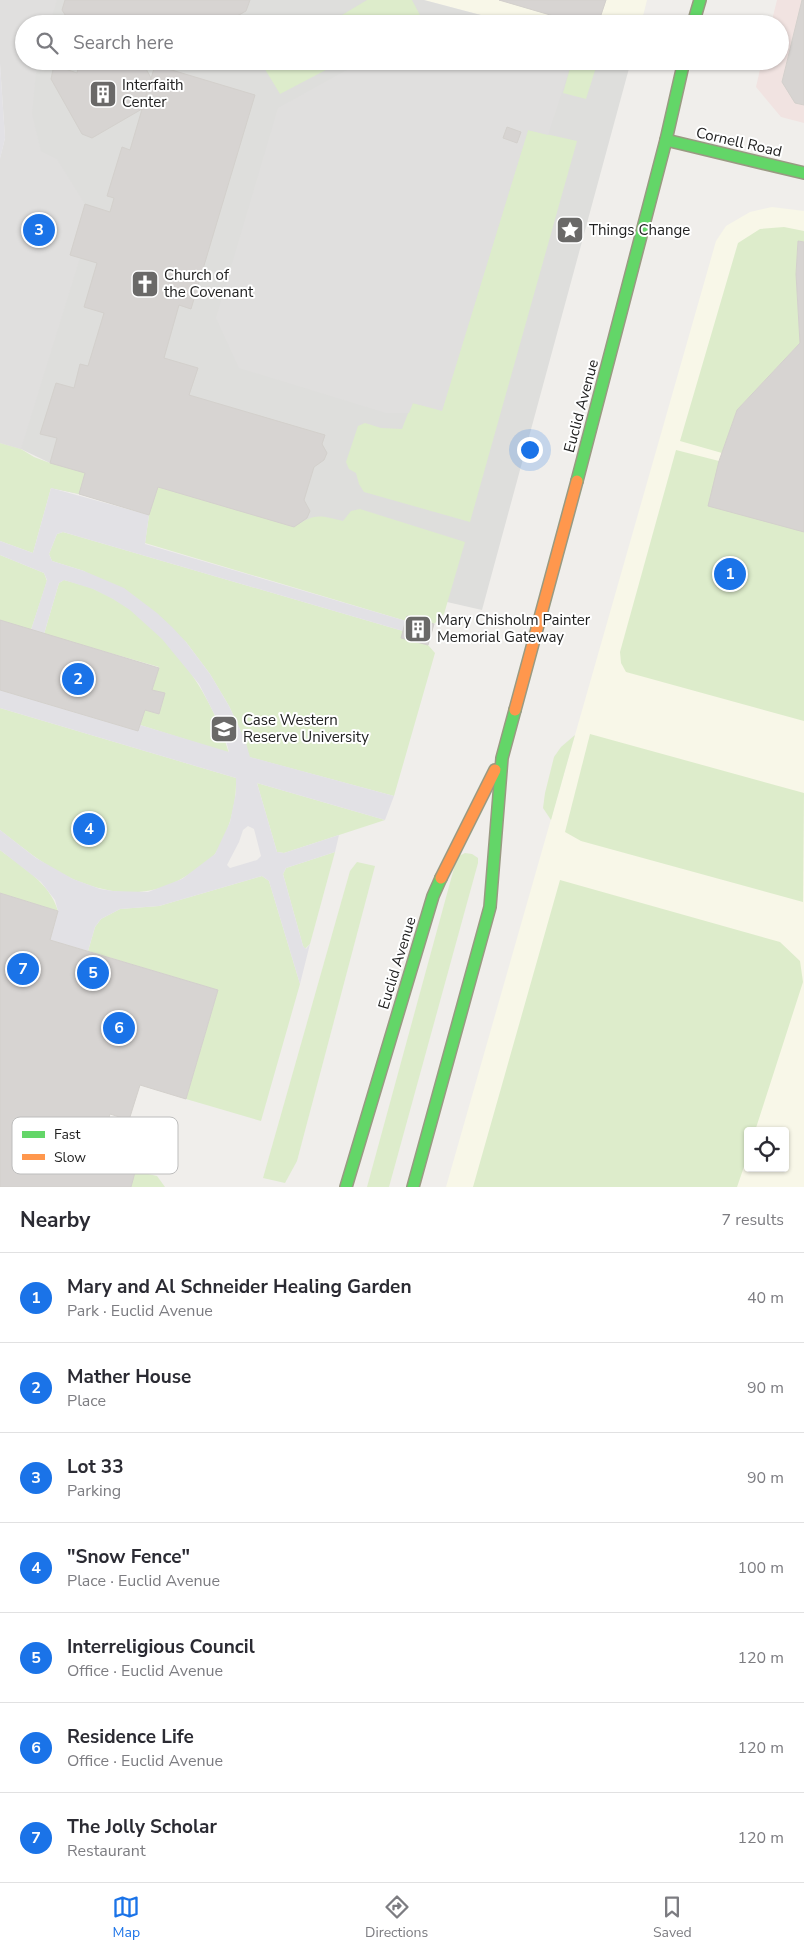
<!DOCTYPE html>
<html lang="en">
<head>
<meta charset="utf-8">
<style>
	body { margin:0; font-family:"Nunito Sans",sans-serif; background:#f7f7f7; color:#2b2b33 }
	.controls { position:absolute; right:15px; bottom:15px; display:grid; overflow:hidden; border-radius:5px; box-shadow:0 1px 4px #0004 }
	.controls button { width:45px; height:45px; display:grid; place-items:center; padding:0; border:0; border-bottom:1px solid #e1e1e2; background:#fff; color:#2b2b33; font:25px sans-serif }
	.you { position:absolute; left:529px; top:449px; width:18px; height:18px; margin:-12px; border:4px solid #fff; border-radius:50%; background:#1a73e8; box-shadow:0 0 0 8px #1a73e833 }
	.badge { display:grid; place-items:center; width:32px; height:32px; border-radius:50%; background:#1a73e8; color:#fff; font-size:16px; font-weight:700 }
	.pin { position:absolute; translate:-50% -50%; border:2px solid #fff; box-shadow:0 1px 5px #0006 }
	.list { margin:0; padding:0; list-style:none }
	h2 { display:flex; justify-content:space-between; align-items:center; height:65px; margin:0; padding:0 20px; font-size:21px }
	h2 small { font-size:16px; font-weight:400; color:#7c7c81 }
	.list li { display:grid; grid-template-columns:32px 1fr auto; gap:15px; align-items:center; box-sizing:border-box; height:90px; padding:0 20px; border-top:1px solid #e1e1e2 }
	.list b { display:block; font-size:19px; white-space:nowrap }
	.list p { margin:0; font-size:16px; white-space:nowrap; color:#7c7c81 }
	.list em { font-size:16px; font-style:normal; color:#7c7c81 }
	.icon { flex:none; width:28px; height:28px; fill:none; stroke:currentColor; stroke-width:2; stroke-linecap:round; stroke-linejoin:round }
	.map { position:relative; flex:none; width:804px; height:1187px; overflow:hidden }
	.search { position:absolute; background:#fff; box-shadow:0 1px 4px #0004; left:15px; right:15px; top:15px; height:55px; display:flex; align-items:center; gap:12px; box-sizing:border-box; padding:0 18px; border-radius:28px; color:#7c7c81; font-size:19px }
	.sheet { height:695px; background:#fff }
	nav { display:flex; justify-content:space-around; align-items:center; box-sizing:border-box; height:70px; border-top:1px solid #e1e1e2; background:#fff; font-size:14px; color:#7c7c81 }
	nav a { display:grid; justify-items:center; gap:2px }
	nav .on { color:#1a73e8 }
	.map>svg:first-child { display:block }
	.commercial { fill:#f1e3e1 }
	.education { fill:#f8f7e8; fill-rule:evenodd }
	.religious { fill:#dededc }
	.grass { fill:#ddeccb }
	.parking { fill:#e0dfde }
	.plaza { fill:#e2e1e5; fill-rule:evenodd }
	.building { fill:#d7d4d2; stroke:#d3d0cc }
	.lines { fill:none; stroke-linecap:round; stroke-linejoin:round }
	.fast-casing { stroke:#999a82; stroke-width:14 }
	.slow-casing { stroke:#999a82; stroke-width:14 }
	.fast { stroke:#63d668; stroke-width:11 }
	.slow { stroke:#ff974d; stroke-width:11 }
	.labels { text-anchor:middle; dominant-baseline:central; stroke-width:4; stroke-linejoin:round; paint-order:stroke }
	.poi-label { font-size:15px; fill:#222; stroke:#fff; text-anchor:start }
	.street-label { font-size:15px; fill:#222; stroke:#fff }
	.key { fill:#fff; stroke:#bdbdbd; stroke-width:1 }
	.key-label { font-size:14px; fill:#222 }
</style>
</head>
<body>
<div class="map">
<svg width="804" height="1187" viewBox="0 0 804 1187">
	<rect width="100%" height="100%" fill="#f0eeeb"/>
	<path class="commercial" d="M777 0H804V123L781 117 756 87 762 61H780V24H771Z"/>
	<g class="education">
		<path d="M424 0H647L641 24H515Z"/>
		<path d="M772 207 804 211V1187H446L716 241 726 226 750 212ZM748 1131H785V1168H748Z"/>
	</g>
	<g class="religious">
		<path d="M43 0H424L515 24H37Z"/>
		<path d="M27 61H631L482 610 447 602 79 494 51 488 50 463 21 449 0 443V159Z"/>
	</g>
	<g class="grass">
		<path d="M367 0H412L422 19 412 24H327Z"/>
		<path d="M260 61H343L280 94Z"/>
		<path d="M572 61H598L586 99 563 93Z"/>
		<path d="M528 130 577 141 470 522 364 492 359 484 356 473 349 469 346 462 358 426 365 423 381 428 402 429 412 403 442 410Z"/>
		<path d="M784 227 804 231V242L798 241 796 274 800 343 737 410 722 453 680 441 738 243 760 229Z"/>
		<path d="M0 443 21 449 34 457 50 463 85 473 79 494 51 488 33 553 0 541Z"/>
		<path d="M676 450 719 461 804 532V721L626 672 621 663 620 652Z"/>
		<path d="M158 487 294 527C315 513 319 515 343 521L351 511 360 509 465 542 444 614 434 624 407 616 406 621 145 543 149 515Z"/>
		<path d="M63 532 403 631 401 638 428 645 435 653 394 796 249 757 245 740 229 706 210 674 186 642 84 571 52 561 49 554 57 534Z"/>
		<path d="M0 555 44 573 47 581 31 630 0 620Z"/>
		<path d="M64 580C74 583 84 585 94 589 158 616 211 688 229 753L140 725 145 710 159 714 165 693 152 690 159 667 44 634 59 583Z"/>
		<path d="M0 708 236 778C237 803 229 833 215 854 210 861 201 866 194 871 160 895 125 898 86 884 53 873 27 851 0 830Z"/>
		<path d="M590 734 804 793 803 902 581 841 565 832Z"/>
		<path d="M575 735 551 820 543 808 545 793 554 757 561 747Z"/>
		<path d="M257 783 385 820 284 853 277 852Z"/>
		<path d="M0 850C22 867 50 883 58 911L0 893Z"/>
		<path d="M335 852 310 944 305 949 303 946 283 874 286 868Z"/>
		<path d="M465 853 472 854 478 858V863L389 1187H367L457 857Z"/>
		<path d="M357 862 375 866 297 1161 285 1183 263 1178 350 871Z"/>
		<path d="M262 876 269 881 300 984 261 1121 186 1099 218 990 88 951 95 927 101 919 120 909 159 906Z"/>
		<path d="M560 880 780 942 800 961 803 982 755 1131H748V1155L737 1187H473Z"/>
		<path d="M135 1171 157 1176 165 1187H131Z"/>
	</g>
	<g class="parking">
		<path d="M0 0H57L50 24H24V61H40L36 73 32 114 41 151 57 159 85 204 80 258 21 449 0 443V159L5 138 0 64Z"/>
		<path d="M363 61H572L548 135 528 130 442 411 413 403 409 413H386L239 368 216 318 278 108Z"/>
	</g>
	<g class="plaza">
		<path d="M0 64 5 138 0 159Z"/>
		<path d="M51 488 149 515 145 544 406 621 403 631 63 532 57 534 49 554 52 561 84 571 124 588 157 613 172 627 186 642 210 674 229 706 245 740 250 757 394 796 385 820 257 783 277 852 284 853 339 835 335 852 286 868 283 874 303 946 306 949 310 944 300 984 269 881 262 876 159 906 120 909 101 919 95 927 88 951 50 940 58 911 55 900 41 882 0 850V830L36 858 73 879 100 889 113 891 148 892 182 879 215 854 230 822 236 792V778L0 708V690L138 731 140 725 229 752 224 733 199 684 162 639 130 610 113 599 93 589 64 580 59 583 44 634 31 630 47 580 44 573 0 555V541L33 553ZM248 826 254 829 261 856 257 860 230 868 227 865 239 842 243 830Z"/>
	</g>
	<g class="building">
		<path d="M65 0H250L246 11 223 24H71L62 10Z"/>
		<path d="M499 0H606L598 24H581Z"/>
		<path d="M802 0H804V105L795 103 782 82Z"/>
		<path d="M80 61H155L145 67 151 78 142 109 92 138 82 134 51 79 54 65 77 73Z"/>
		<path d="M155 65 255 95 191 309 179 305 164 358 198 368 189 395 325 435 322 444 327 453 324 460 314 467 304 500 310 511 307 518 294 527 158 487 149 515 79 494 85 473 50 463 57 438 40 434 56 383 74 388 80 364 88 366 104 313 84 307 97 263 70 255 85 204 110 212 114 198 107 196 122 147 130 150Z"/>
		<path d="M507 127 521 132 517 143 503 138Z"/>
		<path d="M798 241 804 242V532L708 506 719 461 737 410 800 343 796 274Z"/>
		<path d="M407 616 434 624 428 645 401 638Z"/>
		<path d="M0 620 159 668 152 690 165 693 159 714 145 710 138 731 0 690Z"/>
		<path d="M0 893 58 911 50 940 218 990 186 1099 140 1085 129 1120 110 1114 103 1138 109 1139 104 1155 137 1165 131 1187H0Z"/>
	</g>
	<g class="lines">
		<g class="fast-casing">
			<g id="fast">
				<path d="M693 24 700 0"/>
				<path d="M666 140 804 173"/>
				<path d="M577 481 666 140 684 61"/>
				<path d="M346 1187 433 896 441 878"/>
				<path d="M413 1187 490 907 502 758 515 710"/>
			</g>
		</g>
		<g class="slow-casing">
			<g id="slow">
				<path d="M515 710 577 481"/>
				<path d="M441 878 495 770"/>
			</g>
		</g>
		<use href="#fast" class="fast"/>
		<use href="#slow" class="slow"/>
	</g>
	<defs>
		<g id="building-square" transform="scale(1.4375)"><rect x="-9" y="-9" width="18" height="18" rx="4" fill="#6a6968" stroke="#fff"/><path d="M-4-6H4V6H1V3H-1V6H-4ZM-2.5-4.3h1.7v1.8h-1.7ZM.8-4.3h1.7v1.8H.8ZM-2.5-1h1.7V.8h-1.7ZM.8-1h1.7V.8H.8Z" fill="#fff"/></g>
		<g id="sight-square" transform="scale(1.4375)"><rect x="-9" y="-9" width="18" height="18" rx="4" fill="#6a6968" stroke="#fff"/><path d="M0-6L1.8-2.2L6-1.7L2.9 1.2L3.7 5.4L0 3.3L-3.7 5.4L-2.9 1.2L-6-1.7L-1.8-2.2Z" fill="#fff"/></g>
		<g id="church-square" transform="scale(1.4375)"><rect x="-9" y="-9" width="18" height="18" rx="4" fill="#6a6968" stroke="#fff"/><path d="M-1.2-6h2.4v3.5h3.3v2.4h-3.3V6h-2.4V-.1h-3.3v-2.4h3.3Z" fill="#fff"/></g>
		<g id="university-square" transform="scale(1.4375)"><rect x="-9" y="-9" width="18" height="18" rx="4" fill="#6a6968" stroke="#fff"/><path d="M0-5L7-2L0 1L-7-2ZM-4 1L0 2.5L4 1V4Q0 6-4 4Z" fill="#fff"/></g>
	</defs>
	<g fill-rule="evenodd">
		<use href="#building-square" x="103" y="94"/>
		<use href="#sight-square" x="570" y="230"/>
		<use href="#church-square" x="145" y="284"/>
		<use href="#building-square" x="418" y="629"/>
		<use href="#university-square" x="224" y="729"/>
	</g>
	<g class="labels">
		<g class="poi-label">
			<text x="122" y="85">Interfaith<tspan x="122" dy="17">Center</tspan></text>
			<text x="589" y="230">Things Change</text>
			<text x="164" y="275">Church of<tspan x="164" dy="17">the Covenant</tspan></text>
			<text x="437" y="620">Mary Chisholm Painter<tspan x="437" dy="17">Memorial Gateway</tspan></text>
			<text x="243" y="720">Case Western<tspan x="243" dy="17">Reserve University</tspan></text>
		</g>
		<g class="street-label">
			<text transform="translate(739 142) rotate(13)">Cornell Road</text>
			<text transform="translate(581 406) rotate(-75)">Euclid Avenue</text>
			<text transform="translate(397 963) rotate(-73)">Euclid Avenue</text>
		</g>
	</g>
	<rect x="12" y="1117" width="166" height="57" rx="8" class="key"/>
	<rect x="22" y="1131" width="23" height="7" fill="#63d668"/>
	<rect x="22" y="1154" width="23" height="6" fill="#ff974d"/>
	<g class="key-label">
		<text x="54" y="1139">Fast</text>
		<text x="54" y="1162">Slow</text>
	</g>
</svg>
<div class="controls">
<button><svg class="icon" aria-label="locate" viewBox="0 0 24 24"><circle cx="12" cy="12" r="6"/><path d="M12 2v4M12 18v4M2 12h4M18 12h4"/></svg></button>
</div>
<div class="you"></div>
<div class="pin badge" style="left:730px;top:574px">1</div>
<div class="pin badge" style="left:78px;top:679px">2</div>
<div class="pin badge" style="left:39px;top:230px">3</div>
<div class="pin badge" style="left:89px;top:829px">4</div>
<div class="pin badge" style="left:93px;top:973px">5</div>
<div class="pin badge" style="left:119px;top:1028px">6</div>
<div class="pin badge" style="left:23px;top:969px">7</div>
<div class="search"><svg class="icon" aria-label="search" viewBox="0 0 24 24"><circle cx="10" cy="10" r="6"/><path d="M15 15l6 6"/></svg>Search here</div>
</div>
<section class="sheet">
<h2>Nearby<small>7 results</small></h2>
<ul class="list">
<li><span class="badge">1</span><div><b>Mary and Al Schneider Healing Garden</b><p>Park · Euclid Avenue</p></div><em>40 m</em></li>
<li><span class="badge">2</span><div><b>Mather House</b><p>Place</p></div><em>90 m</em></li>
<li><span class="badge">3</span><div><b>Lot 33</b><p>Parking</p></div><em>90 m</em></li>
<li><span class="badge">4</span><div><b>&quot;Snow Fence&quot;</b><p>Place · Euclid Avenue</p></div><em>100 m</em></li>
<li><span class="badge">5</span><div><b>Interreligious Council</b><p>Office · Euclid Avenue</p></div><em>120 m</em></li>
<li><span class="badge">6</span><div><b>Residence Life</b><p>Office · Euclid Avenue</p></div><em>120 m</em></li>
<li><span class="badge">7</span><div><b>The Jolly Scholar</b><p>Restaurant</p></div><em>120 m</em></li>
</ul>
</section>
<nav>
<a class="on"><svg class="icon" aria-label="map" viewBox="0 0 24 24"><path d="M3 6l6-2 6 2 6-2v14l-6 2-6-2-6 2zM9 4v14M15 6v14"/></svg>Map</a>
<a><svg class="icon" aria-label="directions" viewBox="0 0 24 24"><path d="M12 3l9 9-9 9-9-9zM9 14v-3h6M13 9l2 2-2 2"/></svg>Directions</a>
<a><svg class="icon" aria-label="saved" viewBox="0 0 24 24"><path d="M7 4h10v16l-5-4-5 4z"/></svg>Saved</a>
</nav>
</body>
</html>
